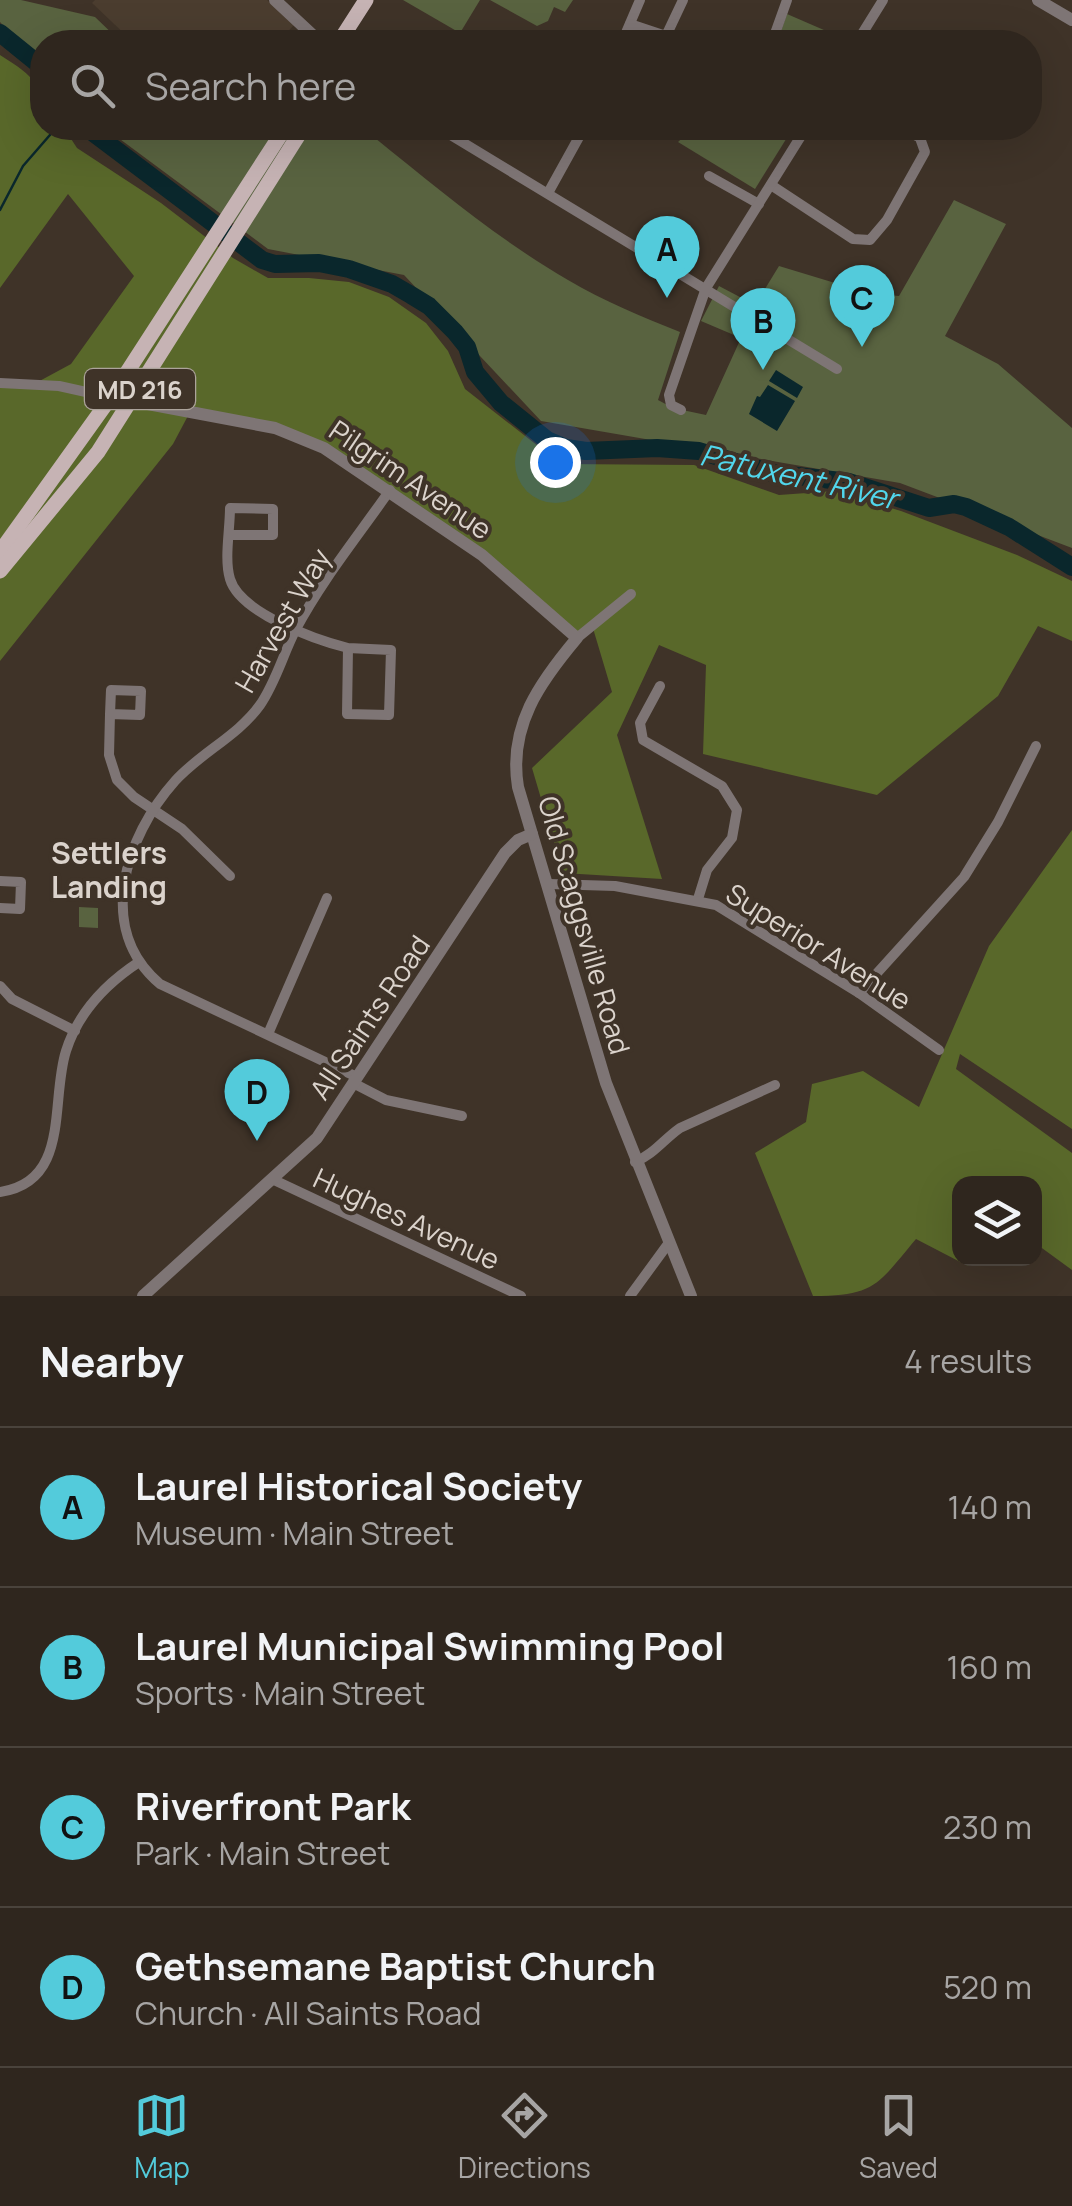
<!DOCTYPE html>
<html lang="en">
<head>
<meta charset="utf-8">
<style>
	body { margin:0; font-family:Manrope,sans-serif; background:#3b322b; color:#f1f3f6 }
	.controls { position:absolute; right:30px; bottom:30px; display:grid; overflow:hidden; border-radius:20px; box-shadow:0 10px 40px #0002 }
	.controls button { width:90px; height:90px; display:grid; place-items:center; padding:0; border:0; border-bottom:2px solid #4a433c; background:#2f261e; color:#f1f3f6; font:50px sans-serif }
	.you { position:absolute; left:555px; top:462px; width:35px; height:35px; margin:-25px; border:8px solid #fff; border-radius:50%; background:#1a73e8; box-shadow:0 0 0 15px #1a73e833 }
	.badge { display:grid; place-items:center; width:65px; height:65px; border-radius:50%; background:#53cbdb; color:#111; font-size:32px; font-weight:700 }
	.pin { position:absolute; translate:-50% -82px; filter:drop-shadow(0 2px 5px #0008) }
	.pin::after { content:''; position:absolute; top:52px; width:35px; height:30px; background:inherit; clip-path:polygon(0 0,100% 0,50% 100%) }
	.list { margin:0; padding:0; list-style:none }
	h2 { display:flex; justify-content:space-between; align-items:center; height:130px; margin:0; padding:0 40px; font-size:42px }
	h2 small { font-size:32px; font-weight:400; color:#a7a5a4 }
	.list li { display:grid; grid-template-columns:65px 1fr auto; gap:30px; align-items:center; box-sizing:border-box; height:160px; padding:0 40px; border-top:2px solid #4a433c }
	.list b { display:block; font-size:38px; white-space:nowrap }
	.list p { margin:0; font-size:32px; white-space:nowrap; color:#a7a5a4 }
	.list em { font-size:32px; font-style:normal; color:#a7a5a4 }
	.icon { flex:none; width:55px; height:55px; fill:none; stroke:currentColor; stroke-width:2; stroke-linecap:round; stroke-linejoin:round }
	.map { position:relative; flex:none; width:1072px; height:1296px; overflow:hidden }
	.search { position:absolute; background:#2f261e; box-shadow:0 10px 40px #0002; left:30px; right:30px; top:30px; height:110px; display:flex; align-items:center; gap:25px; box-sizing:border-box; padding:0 35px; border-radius:40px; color:#a7a5a4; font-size:38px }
	.sheet { height:770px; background:#2f261e }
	nav { display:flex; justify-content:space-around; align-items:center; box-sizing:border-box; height:140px; border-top:2px solid #4a433c; background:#2f261e; font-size:28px; color:#a7a5a4 }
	nav a { display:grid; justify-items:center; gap:5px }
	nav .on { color:#53cbdb }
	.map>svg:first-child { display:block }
	.commercial { fill:#4b3d2f }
	.green { fill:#596340 }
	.forest { fill:#59682a }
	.water { fill:#0a272c }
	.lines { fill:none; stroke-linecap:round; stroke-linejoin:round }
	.stream { stroke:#0a272c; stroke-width:2.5 }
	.river { stroke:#0a272c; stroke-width:18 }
	.minor { stroke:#7e7575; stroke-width:10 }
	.tertiary { stroke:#7e7575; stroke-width:12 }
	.primary { stroke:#c6b3b4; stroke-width:15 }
	.labels { text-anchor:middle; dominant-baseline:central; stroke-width:8; stroke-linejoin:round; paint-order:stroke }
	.shield { fill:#3f3328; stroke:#aca39b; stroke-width:2.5 }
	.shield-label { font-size:25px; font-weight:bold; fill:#dbd3cc }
	.street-label { font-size:28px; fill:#dbd3cc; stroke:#3f3328 }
	.water-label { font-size:30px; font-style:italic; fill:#51d7ed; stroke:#3f3328 }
	.neighbourhood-label { font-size:30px; font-weight:bold; fill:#dbd3cc; stroke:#3f3328 }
</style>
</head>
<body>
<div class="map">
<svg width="1072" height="1296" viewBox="0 0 1072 1296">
	<rect width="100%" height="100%" fill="#3f3328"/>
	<path class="commercial" d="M95 0H267L294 25 278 42H133L92 3Z"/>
	<g class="green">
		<path d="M0 0H21L95 17 121 42H42V65L0 22Z"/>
		<path d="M403 0H480L460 33Z"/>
		<path d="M490 0H573L565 12 554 7 548 21 537 26Z"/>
		<path d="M787 14 847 40 777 42Z"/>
		<path d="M105 128H378L375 138C437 188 499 240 568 280 604 301 642 317 680 332L658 400 673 408 706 415 741 338 701 321 719 286 755 305 779 266 868 293 899 296 954 200 1006 224 945 336 998 364 1072 428V548L900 483 541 421 404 275 268 249Z"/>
		<path d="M693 128H793L755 189 678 142Z"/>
		<path d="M79 907 98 908V928L79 927Z"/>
	</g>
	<g class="forest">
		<path d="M0 55C37 78 42 84 42 128H64L77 148 161 203 233 258 268 278H309L349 282 389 297 426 323 448 351 465 389 561 464 694 465 779 495 834 491 901 511 1017 555 1072 581V641L1038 626 998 696 877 795 703 754 706 665 659 645 617 735 662 879 563 873 532 768 612 692 592 625 577 638 509 578 301 437 190 412 173 444 0 661V383L34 384 71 364 134 276 68 194 0 288Z"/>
		<path d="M1072 830V1129L960 1054 956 1069 1072 1153V1270L1035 1243 1034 1184H960V1258L975 1259 968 1266 916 1239C878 1284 876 1296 813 1296L755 1153 806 1122 812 1084 863 1071 919 1107 989 946Z"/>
	</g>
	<g class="water">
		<path d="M776 370 803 387 797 398 769 381Z"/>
		<path d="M768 385 795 401 777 431 749 414 757 396 760 397Z"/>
	</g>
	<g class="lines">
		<path class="stream" d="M0 210 23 166 56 128"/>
		<g class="river">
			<path d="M0 33 42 67"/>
			<path d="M87 128 262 260 275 264 319 263 349 269 392 284 411 295 429 306 455 332 467 347 475 372 501 403 547 440 566 448 586 451 657 448 699 451 772 473 849 482 929 508 954 504 966 507 1009 527 1072 567"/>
		</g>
		<g class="minor">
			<path d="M630 24 666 36 683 0"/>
			<path d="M622 42 640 0"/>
			<path d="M772 42 787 0"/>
			<path d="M857 42 883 0"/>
			<path d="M439 128 837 369"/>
			<path d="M709 176 759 204"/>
			<path d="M771 185 853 239 870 240 887 220 925 152 920 138 902 128"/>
			<path d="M548 193 584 128"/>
			<path d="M0 383 59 386 113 398"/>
			<path d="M681 410 671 405 669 395 706 288 806 128"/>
			<path d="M230 535H273V509L230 508C230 530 224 559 230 579 240 613 316 640 348 648L347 714 389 715 391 650 348 648"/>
			<path d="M577 638 631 594"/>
			<path d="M660 686 640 723 643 740 722 786 737 810 732 838 707 870 698 899"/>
			<path d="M110 714 111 690 141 691 140 715 110 714 109 755 117 780 134 797 182 829 230 876"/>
			<path d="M0 881 21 882 20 909 0 908"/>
			<path d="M549 884 615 886 716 905 859 993 939 1050"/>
			<path d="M0 986 12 999 75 1031"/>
			<path d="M859 993 964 877 998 822 1036 746"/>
			<path d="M268 1034 327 898"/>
			<path d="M357 1077 160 984C95 929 125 837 175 781 200 753 238 736 260 705 276 682 283 654 296 629 322 580 358 536 390 490"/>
			<path d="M353 1083 386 1100 462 1116"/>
			<path d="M635 1162C654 1154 663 1140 680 1128L775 1085"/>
			<path d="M274 1180 521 1296"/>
			<path d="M0 1192C71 1182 50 1101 66 1051 78 1013 107 983 139 962"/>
			<path d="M630 1296 668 1244"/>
		</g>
		<g class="tertiary">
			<path d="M275 0 320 42"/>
			<path d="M1038 0 1072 20"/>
			<path d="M132 401 275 428 324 448 482 555 577 638C540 682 508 726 518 787L606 1083 691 1296"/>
			<path d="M143 1296 317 1138 505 853 518 840 532 834"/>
		</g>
		<g class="primary">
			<path d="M339 42 366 0"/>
			<path d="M0 552 111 397 285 128"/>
			<path d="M0 571 98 452 303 128"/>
		</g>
	</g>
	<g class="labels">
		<rect class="shield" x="85" y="369" width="110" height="40" rx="8"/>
		<g class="shield-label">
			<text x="140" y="389">MD 216</text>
		</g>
		<g class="street-label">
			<text transform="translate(411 479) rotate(34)">Pilgrim Avenue</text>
			<text transform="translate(282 620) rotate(-60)">Harvest Way</text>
			<text transform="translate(585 925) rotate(74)">Old Scaggsville Road</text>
			<text transform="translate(819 946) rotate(32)">Superior Avenue</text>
			<text transform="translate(369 1017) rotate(-56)">All Saints Road</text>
			<text transform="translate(407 1218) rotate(25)">Hughes Avenue</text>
		</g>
		<g class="water-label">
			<text transform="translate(799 476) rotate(13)">Patuxent River</text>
		</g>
		<g class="neighbourhood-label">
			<text x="109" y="852">Settlers<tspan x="109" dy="34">Landing</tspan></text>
		</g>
	</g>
</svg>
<div class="controls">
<button><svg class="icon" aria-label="layers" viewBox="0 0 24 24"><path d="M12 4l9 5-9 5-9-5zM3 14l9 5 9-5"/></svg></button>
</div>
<div class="you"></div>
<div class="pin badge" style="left:667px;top:298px">A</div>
<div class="pin badge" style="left:763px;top:370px">B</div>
<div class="pin badge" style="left:862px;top:347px">C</div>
<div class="pin badge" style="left:257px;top:1141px">D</div>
<div class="search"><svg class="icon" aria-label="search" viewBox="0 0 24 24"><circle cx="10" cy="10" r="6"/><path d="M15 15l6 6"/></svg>Search here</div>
</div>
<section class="sheet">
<h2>Nearby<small>4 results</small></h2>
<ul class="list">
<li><span class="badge">A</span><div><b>Laurel Historical Society</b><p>Museum · Main Street</p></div><em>140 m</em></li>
<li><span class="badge">B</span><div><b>Laurel Municipal Swimming Pool</b><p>Sports · Main Street</p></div><em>160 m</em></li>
<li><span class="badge">C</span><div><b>Riverfront Park</b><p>Park · Main Street</p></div><em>230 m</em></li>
<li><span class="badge">D</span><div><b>Gethsemane Baptist Church</b><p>Church · All Saints Road</p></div><em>520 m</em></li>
</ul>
</section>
<nav>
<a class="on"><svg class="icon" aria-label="map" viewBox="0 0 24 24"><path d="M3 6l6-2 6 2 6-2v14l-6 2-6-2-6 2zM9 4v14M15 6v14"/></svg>Map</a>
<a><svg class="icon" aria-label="directions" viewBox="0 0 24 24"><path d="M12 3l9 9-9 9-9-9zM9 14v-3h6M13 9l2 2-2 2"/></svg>Directions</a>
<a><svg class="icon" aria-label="saved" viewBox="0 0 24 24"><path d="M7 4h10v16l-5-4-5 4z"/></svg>Saved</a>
</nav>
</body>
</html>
